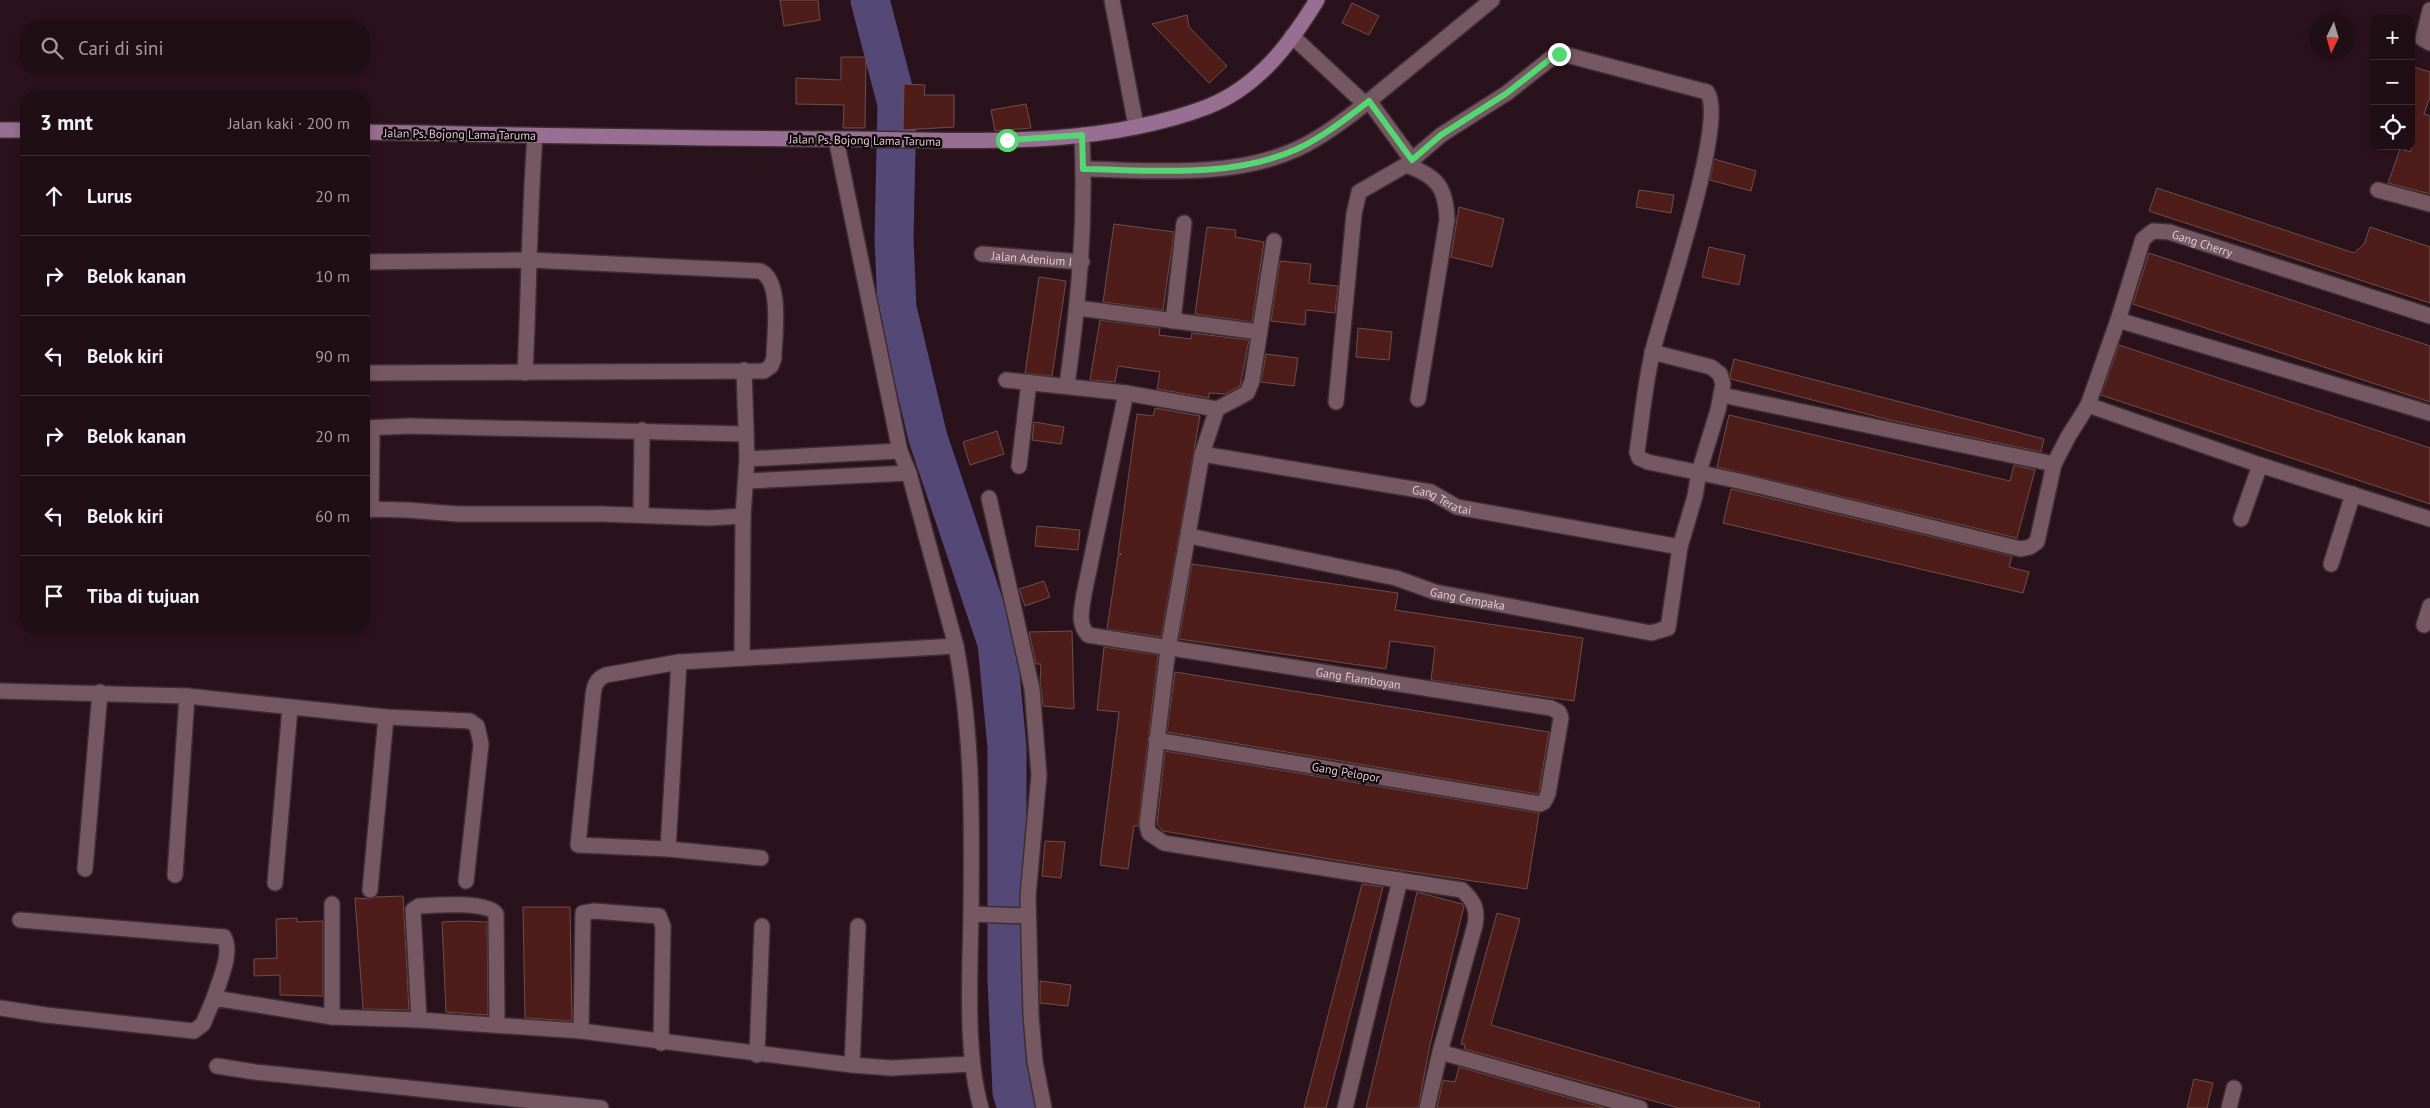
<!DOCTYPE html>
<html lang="id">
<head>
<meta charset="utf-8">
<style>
	body { margin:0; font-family:"PT Sans",sans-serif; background:#2d1c22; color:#f1f3f6 }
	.controls { position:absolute; right:15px; top:15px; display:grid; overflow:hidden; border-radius:10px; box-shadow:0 2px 8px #0003 }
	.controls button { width:45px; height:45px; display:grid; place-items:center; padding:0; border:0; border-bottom:1px solid #3d2e34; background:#200e15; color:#f1f3f6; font:25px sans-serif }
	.compass { position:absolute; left:2310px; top:15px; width:45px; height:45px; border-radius:50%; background:#200e15; box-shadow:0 2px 8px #0003; rotate:185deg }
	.stop { position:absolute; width:15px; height:15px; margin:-11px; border:4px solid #54d672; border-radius:50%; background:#fff }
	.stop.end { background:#54d672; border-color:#fff; box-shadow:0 1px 5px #0008 }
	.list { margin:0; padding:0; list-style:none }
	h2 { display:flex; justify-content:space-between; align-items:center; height:65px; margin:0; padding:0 20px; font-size:21px }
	h2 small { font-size:16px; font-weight:400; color:#a29ca0 }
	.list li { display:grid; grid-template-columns:32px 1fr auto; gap:15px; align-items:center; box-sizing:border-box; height:80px; padding:0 20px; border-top:1px solid #3d2e34 }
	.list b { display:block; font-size:19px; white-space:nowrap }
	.list em { font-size:16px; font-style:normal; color:#a29ca0 }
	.icon { flex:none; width:28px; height:28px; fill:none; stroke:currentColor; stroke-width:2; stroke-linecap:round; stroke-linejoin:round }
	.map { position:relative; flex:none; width:2430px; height:1108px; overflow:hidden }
	.search { position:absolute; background:#200e15; box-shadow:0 2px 8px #0003; left:20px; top:20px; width:350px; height:55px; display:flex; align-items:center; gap:12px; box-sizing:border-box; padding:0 18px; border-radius:20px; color:#a29ca0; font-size:19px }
	.panel { position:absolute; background:#200e15; box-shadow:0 2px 8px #0003; left:20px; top:90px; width:350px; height:545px; border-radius:20px }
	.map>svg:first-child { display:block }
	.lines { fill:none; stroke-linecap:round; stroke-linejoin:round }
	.river { stroke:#544877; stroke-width:39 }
	.building { fill:#4f1d19; stroke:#6d4e4a }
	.minor-casing { stroke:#3e2e33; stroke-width:18 }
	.major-casing { stroke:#3e2e33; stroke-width:18 }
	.minor { stroke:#755862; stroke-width:15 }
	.major { stroke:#986e92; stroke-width:15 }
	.route { stroke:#54d672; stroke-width:6 }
	.labels { text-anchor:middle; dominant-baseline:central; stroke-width:4.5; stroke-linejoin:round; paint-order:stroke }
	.street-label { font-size:12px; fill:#deccd2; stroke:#0c0406 }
</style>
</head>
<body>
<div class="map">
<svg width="2430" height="1108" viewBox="0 0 2430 1108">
	<rect width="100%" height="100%" fill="#2a121c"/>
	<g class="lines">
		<path class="river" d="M870 0 897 104 894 238 897 308 928 438 997 643 1007 747V980L1012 1092 1017 1108"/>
	</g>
	<g class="building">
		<path d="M780 0H818L820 20 784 26Z"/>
		<path d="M1352 3 1379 16 1369 35 1342 23Z"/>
		<path d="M1187 15 1189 27 1227 66 1209 83 1152 24Z"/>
		<path d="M841 57H866L865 128H843L844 105 796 104V78L841 80Z"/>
		<path d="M2411 66 2430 72V97L2424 114 2430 116V194L2388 183 2400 149 2411 152Z"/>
		<path d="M904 84 925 85 924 95H954V127L903 130Z"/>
		<path d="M1026 104 1031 128 995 131 991 110Z"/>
		<path d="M1714 159 1756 171 1751 191 1710 180Z"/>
		<path d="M2157 188 2354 253 2364 244 2370 227 2430 247V303L2149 211Z"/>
		<path d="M1639 190 1674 195 1671 213 1636 207Z"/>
		<path d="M1459 207 1504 219 1492 267 1451 257Z"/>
		<path d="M1114 224 1174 232 1163 310 1103 302Z"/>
		<path d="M1207 227 1236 230 1235 237 1264 242 1252 322 1195 314Z"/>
		<path d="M1709 247 1745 255 1739 285 1702 277Z"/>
		<path d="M2149 253 2430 346V402L2133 304Z"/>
		<path d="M1280 261 1311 264 1309 283 1338 286 1335 313 1306 310 1305 325 1271 321Z"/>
		<path d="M1039 277 1066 281 1052 376 1025 373Z"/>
		<path d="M1100 320 1160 328 1159 335 1191 339 1192 333 1249 340 1240 386 1225 394 1209 393V398L1157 389 1160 372 1118 366 1115 382 1090 380Z"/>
		<path d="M1358 328 1392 332 1389 360 1356 357Z"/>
		<path d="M2119 345 2430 448V504L2101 395Z"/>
		<path d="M1266 354 1298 358 1294 386 1261 382Z"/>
		<path d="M1734 359 2044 439 2041 452 1890 420 1731 379 1730 375Z"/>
		<path d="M1155 408 1200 416 1161 637 1107 629 1118 556 1122 554H1118L1137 414 1153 416Z"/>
		<path d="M1729 415 2010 481 2014 465 2035 470 2017 538 1717 467Z"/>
		<path d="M1034 422 1064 427 1061 444 1032 440Z"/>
		<path d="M997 431 1004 454 970 465 963 442Z"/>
		<path d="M1731 489 2012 556 2009 567 2029 572 2023 593 1723 523Z"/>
		<path d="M1037 526 1080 530 1078 550 1035 546Z"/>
		<path d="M1192 564 1398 593 1395 610 1583 638 1574 701 1431 680 1435 647 1390 641 1386 669 1179 639Z"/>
		<path d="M1044 581 1050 597 1025 606 1019 589Z"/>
		<path d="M1072 631 1074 709 1043 706 1040 681 1041 664H1036L1029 632Z"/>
		<path d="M1104 647 1158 655 1138 826H1134L1128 869 1100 865 1119 712 1097 710Z"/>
		<path d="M1175 672 1549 732 1539 791 1537 794 1167 732Z"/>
		<path d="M1165 751 1539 813 1527 889 1366 865 1163 831 1157 824Z"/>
		<path d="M1045 841 1065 842 1061 878 1042 876Z"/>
		<path d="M1362 884 1383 887 1326 1108H1304Z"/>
		<path d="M1417 892 1462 904 1464 906 1430 1045 1418 1108H1366Z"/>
		<path d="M403 896 409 1010 363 1009 355 898 370 899 376 897Z"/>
		<path d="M523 907H570L572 1021 525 1018Z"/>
		<path d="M1497 913 1520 919 1491 1025 1760 1103 1759 1108H1679L1464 1049 1465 1045 1461 1044Z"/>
		<path d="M297 918V922L323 921V996L280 995V975L254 976V959L277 958 276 919Z"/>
		<path d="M464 921 487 922 488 1015 446 1012 442 922Z"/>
		<path d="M1040 981 1071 985 1068 1006 1040 1003Z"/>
		<path d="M1459 1067 1605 1108H1437L1443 1080 1455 1082Z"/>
		<path d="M2194 1079 2213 1083 2207 1108H2187Z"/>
	</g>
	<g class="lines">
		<g class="minor-casing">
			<g id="minor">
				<path d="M1112 0 1136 126"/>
				<path d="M2430 10 2423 39 2430 43"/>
				<path d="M1292 36 1365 104"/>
				<path d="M836 139 900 451 909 473 956 646C973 735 972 826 971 915 970 974 965 1052 981 1108"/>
				<path d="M1412 160 1369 101 1492 0"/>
				<path d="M1406 165C1437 176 1446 187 1447 220L1418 399"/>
				<path d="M1083 169C1153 170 1231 179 1297 149 1323 137 1347 118 1369 101"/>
				<path d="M2378 190 2430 204"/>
				<path d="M1274 241 1252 381 1247 393 1217 409 1202 454 1168 649 1147 825 1149 833 1164 843 1462 890C1474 901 1478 909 1475 925L1440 1052 1427 1108"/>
				<path id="s1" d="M982 254 1082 262"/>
				<path d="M364 262 530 260 760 271C783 281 774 337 774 358L771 366 764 371 364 373"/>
				<path d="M1078 308 1259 332"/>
				<path d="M2118 320 2430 413"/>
				<path d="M1173 321 1184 223"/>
				<path d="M525 373C529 294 529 215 535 136"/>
				<path d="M1006 380 1126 393 1217 409"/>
				<path d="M1067 385C1079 298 1086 223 1082 135"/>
				<path id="s2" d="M1126 393 1084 594C1082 609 1077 623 1088 635L1551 708 1559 712 1561 718 1548 794 1544 802 1540 804 1156 740"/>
				<path d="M1722 395 2054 464"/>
				<path id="s3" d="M1336 402 1354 214 1359 192 1406 165 1441 135 1507 93 1550 59 1563 54 1707 92C1728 120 1663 308 1653 350 1645 383 1642 418 1637 452L1639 458 1648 462 1739 481 2021 549 2030 547 2037 542 2054 464 2068 437 2088 405 2118 320 2143 239 2153 231 2169 232 2430 316"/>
				<path d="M2088 405 2260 465 2430 519"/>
				<path d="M364 428 410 426 745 434"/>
				<path id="s4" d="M1202 454 1431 492 1457 507 1680 547"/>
				<path d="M747 459 900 451"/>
				<path d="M1019 466 1029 382"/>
				<path d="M747 481 909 473"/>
				<path d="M989 498 1032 689 1039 775 1028 896 1031 1016 1035 1062 1044 1108"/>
				<path d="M364 509 407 510 458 514H602L709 518 743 516"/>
				<path d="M371 510 372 429"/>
				<path d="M641 515 642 430"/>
				<path d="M2241 519 2260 465"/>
				<path id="s5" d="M1189 536 1396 578 1435 592 1651 633 1668 628 1680 547 1695 496 1699 472 1718 410 1723 384 1720 374 1711 367 1652 352"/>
				<path d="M2331 564 2353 494"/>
				<path d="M2424 625 2430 606"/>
				<path d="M742 658 743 516 747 459 744 370"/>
				<path d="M0 691 187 696 386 717 470 721 477 726 481 744 466 881"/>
				<path d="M668 849 679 662"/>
				<path d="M761 858 668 849 578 845 593 696C594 686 596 679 606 675L679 662 956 646"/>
				<path d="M85 869 100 692"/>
				<path d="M175 875 187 696"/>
				<path d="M275 883 290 708"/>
				<path d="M370 890 386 717"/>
				<path d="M971 914 1028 916"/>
				<path d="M20 920 224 937C233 953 219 981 214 998"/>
				<path d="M0 1008 46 1015 194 1031 203 1024 214 998 332 1017 419 1020 581 1031 852 1065 891 1068 972 1064"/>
				<path d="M332 1017V904"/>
				<path d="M419 1020 413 910 419 906C434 905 489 901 496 914L497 1025"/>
				<path d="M581 1031 583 913 594 911 659 916 663 926 661 1043"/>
				<path d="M1440 1052 1640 1108"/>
				<path d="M757 1055 762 926"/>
				<path d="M852 1065 858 926"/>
				<path d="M217 1066 255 1072 601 1108"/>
				<path d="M1345 1108 1400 880"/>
				<path d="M2229 1108 2234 1088"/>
			</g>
		</g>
		<g class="major-casing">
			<g id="major">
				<path d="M0 130H26"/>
				<path d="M364 132C527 135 690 139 853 139 970 140 1095 149 1207 107 1258 87 1290 44 1317 0"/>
			</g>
		</g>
		<use href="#minor" class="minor"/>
		<use href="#major" class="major"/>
	</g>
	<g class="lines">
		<path class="route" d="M1007 140 1082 135 1083 169C1153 170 1231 179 1297 149 1323 137 1347 118 1369 101L1412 160 1441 135 1507 93 1550 59 1559 54"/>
	</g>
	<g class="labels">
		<g class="street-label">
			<text transform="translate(460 134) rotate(1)">Jalan Ps. Bojong Lama Taruma</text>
			<text transform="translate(865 140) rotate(1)">Jalan Ps. Bojong Lama Taruma</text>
			<text stroke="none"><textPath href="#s3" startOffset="1781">Gang Cherry</textPath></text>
			<text stroke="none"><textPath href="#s1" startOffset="50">Jalan Adenium I</textPath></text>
			<text stroke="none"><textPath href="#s4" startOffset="245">Gang Teratai</textPath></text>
			<text stroke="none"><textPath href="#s5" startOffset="286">Gang Cempaka</textPath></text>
			<text stroke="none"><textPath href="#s2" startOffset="522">Gang Flamboyan</textPath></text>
			<text transform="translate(1346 772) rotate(10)">Gang Pelopor</text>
		</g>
	</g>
</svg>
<div class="controls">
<button>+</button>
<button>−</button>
<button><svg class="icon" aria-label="locate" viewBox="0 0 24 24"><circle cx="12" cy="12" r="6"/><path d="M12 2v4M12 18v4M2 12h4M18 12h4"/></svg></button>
</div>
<svg class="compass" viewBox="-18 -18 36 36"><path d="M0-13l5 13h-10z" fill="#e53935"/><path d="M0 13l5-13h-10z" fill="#a29ca0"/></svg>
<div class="stop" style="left:1007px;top:140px"></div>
<div class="stop end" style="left:1559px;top:54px"></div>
<div class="search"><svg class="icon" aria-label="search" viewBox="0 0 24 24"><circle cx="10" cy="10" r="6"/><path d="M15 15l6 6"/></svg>Cari di sini</div>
<section class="panel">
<h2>3 mnt<small>Jalan kaki · 200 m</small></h2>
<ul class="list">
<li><svg class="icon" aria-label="ahead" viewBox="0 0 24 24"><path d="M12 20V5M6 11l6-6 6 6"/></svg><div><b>Lurus</b></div><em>20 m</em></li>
<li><svg class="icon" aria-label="right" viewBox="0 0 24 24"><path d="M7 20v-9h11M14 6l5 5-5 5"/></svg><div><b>Belok kanan</b></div><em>10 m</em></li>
<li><svg class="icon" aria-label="left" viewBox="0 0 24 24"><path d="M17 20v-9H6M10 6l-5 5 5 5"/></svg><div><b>Belok kiri</b></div><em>90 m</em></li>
<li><svg class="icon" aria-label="right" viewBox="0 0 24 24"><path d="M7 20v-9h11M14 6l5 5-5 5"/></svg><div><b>Belok kanan</b></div><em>20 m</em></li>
<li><svg class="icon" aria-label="left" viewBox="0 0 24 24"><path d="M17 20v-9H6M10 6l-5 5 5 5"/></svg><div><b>Belok kiri</b></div><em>60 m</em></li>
<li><svg class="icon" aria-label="arrive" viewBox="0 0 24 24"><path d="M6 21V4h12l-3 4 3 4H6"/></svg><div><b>Tiba di tujuan</b></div></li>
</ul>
</section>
</div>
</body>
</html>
